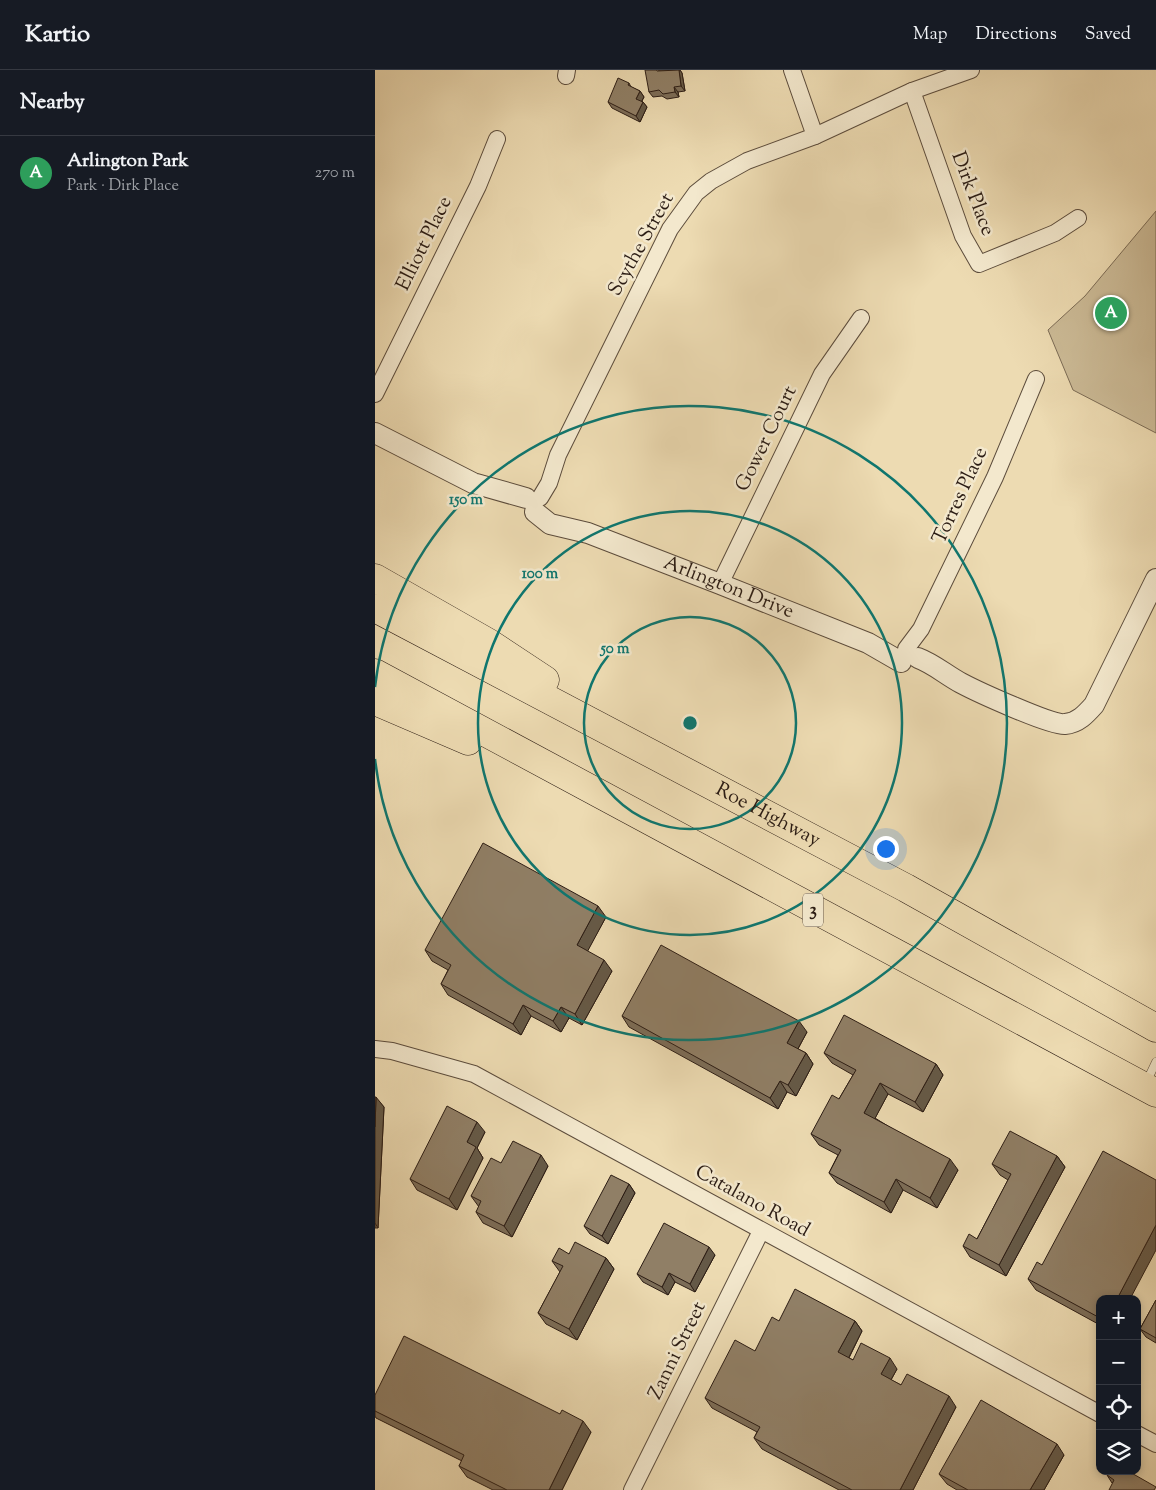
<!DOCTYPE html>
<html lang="en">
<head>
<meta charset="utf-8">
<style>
	body { margin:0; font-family:"Sorts Mill Goudy",serif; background:#20242c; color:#f1f3f6 }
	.controls { position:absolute; right:15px; bottom:15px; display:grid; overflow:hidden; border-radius:10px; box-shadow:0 2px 8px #0003 }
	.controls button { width:45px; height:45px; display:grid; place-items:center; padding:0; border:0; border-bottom:1px solid #363941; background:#171b24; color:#f1f3f6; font:25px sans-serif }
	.you { position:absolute; left:510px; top:778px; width:18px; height:18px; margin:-12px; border:4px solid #fff; border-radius:50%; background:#1a73e8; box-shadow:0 0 0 8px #1a73e833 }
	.badge { display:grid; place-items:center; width:32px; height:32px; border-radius:50%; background:#ea580c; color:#fff; font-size:16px; font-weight:700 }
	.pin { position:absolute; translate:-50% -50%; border:2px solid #fff; box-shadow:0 1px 5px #0006 }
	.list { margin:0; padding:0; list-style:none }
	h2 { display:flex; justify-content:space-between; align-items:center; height:65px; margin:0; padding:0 20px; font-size:21px }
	h2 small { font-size:16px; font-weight:400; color:#9ea1a6 }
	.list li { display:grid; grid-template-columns:32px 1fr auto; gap:15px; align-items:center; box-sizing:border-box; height:75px; padding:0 20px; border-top:1px solid #363941 }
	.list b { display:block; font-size:19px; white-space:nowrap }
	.list p { margin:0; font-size:16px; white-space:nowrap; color:#9ea1a6 }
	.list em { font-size:16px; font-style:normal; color:#9ea1a6 }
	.icon { flex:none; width:28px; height:28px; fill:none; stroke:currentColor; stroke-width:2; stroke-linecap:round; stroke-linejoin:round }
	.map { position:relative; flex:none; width:781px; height:1420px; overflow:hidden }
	header { display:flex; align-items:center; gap:30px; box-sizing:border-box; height:70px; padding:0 25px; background:#171b24; border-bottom:1px solid #363941 }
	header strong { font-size:24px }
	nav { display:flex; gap:28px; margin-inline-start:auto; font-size:18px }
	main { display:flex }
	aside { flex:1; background:#171b24 }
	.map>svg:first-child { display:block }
	.green { fill:#ccbb97; stroke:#7c6c56 }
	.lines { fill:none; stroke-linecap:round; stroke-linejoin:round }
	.service-casing { stroke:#5c4c3c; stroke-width:9 }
	.minor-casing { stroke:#5c4c3c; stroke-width:18 }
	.tertiary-casing { stroke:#5c4c3c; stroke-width:22 }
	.motorway-casing { stroke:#2b1c14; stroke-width:29 }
	.service { stroke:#f3e8cd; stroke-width:8 }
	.minor { stroke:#f3e8cd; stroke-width:16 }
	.tertiary { stroke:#f3e8cd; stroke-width:20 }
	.motorway { stroke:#eddbb2; stroke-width:28 }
	.wall { fill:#7c6d58; stroke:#2b1c14 }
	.shaded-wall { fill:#655947; stroke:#2b1c14 }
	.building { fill:#907f66; stroke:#2b1c14 }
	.ring { fill:none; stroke:#0f766e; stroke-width:2.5 }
	.labels { text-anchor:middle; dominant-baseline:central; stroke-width:5; stroke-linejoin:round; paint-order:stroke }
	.shield { fill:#f3e8cd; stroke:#67594c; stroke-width:1 }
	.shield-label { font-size:19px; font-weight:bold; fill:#2b1c14 }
	.street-label { font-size:20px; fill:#2b1c14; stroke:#f3e8cd }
	.centre { fill:#0f766e; stroke:#f3e8cd; stroke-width:2.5 }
	.ring-label { font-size:15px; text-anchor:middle; font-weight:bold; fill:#0f766e; stroke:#f3e8cd; stroke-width:5; stroke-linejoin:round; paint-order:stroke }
</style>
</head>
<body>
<header>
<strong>Kartio</strong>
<nav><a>Map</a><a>Directions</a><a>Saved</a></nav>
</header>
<main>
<aside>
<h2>Nearby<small></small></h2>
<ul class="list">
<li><span class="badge" style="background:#2e9e5b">A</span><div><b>Arlington Park</b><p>Park · Dirk Place</p></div><em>270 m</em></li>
</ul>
</aside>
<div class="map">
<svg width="781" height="1420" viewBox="0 0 781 1420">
	<rect width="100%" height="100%" fill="#eddbb2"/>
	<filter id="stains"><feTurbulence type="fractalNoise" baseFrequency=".004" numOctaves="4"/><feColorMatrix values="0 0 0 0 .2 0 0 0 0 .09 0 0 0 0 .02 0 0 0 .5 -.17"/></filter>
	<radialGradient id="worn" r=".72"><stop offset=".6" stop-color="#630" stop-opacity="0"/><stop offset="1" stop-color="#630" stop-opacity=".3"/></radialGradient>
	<path class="green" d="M781 141V363L698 320 673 260 710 226Z"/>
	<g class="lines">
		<g class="service-casing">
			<path id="service" d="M771 1013 781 992"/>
		</g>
		<g class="minor-casing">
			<g id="minor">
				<path d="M417 0 440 66"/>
				<path d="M191 6 192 0"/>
				<path d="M537 21 588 166 604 194 680 163 703 148"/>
				<path d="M0 324 103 116 122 69"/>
				<path d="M165 428 174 413 183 385 295 159 321 123 336 111 372 91 440 66 537 21 596 0"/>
				<path d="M345 514 447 304 486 248"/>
				<path d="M531 579 546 559 620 407 661 309"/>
				<path d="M0 979 17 981 99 1004 725 1344"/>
				<path d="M762 1364 781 1374"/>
				<path d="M257 1420 386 1161"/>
			</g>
		</g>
		<g class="tertiary-casing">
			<g id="tertiary">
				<path d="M0 363 98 413 151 428"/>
				<path id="s1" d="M160 442 175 454 213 463 345 514 493 573 526 592"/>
				<path d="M543 588C559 594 571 605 586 613 601 621 677 656 690 654 703 653 711 644 719 635L781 509"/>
			</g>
		</g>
		<g class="motorway-casing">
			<g id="motorway">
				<path d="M0 508 114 573 170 610"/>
				<path id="s2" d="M0 538 531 818 781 958"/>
				<path d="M0 603 781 1023"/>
				<path d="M0 631 93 671"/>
			</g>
		</g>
		<use href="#service" class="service"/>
		<use href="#minor" class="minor"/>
		<use href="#tertiary" class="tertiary"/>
		<use href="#motorway" class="motorway"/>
	</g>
	<g class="wall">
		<path d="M284 0H305L307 3 310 21 303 22 304 27 292 29 287 26 278 27 274 22Z"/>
		<path d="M254 13 256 17 265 21 269 27 267 31 272 37 265 52 237 38 233 32Z"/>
		<path d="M231 847 212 881 237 901 207 955 194 948 186 962 156 946 146 965 73 925 66 914 73 900 57 891 50 880Z"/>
		<path d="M247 946 432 962 423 979 431 983 438 994 421 1026 412 1022 403 1039 254 957Z"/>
		<path d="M449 983 561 994 568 1005 548 1042 513 1024 500 1048 583 1100 562 1138 528 1120 516 1143 462 1113 454 1103 463 1085 444 1075 436 1064 464 1029 478 1005 457 993Z"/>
		<path d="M0 1027 9 1037 3 1158H0Z"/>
		<path d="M110 1062 102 1078 108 1088 82 1140 42 1120 35 1109Z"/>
		<path d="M682 1086 690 1097 631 1206 595 1187 588 1176 602 1169 633 1110 625 1105 617 1094Z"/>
		<path d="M126 1093 173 1096 137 1167 108 1153 101 1142 104 1137 96 1126Z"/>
		<path d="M254 1114 260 1123 233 1174 215 1164 209 1156Z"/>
		<path d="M194 1184 231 1188 239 1199 202 1270 171 1254 163 1243 185 1202 177 1191Z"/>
		<path d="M340 1185 320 1222 300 1212 293 1225 268 1212 262 1204Z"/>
		<path d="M667 1195 725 1229V1255L661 1220 653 1209Z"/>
		<path d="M781 1230V1273L771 1267 765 1259Z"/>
		<path d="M404 1251H480L487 1261 474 1288 478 1290 522 1299 516 1310 526 1315 581 1337 538 1420H464L387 1379 379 1368 382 1362 337 1338 330 1328 380 1281Z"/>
		<path d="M0 1325 216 1362 187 1420H118L92 1407 84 1396 87 1391 1 1348 0 1346Z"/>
		<path d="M689 1385 669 1420H582L572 1414 564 1404Z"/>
		<path d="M753 1401 737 1413 732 1405Z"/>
	</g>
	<g class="shaded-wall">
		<path d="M304 0H305L307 3 310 21 306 16Z"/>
		<path d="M299 17 303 22 304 27 300 22Z"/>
		<path d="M265 21 269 27 265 34 261 29Z"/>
		<path d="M268 32 272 37 265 52 261 46Z"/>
		<path d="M223 836 231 847 210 886 202 875Z"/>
		<path d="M229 890 237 901 207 955 200 944Z"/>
		<path d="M148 935 156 946 146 965 138 954Z"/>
		<path d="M186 937 194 948 186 962 178 951Z"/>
		<path d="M424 951 432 962 420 984 412 973Z"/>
		<path d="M431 983 438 994 421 1026 413 1015Z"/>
		<path d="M561 994 568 1005 548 1042 540 1032Z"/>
		<path d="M405 1011 412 1022 403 1039 395 1028Z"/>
		<path d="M505 1013 513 1024 497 1054 489 1043Z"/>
		<path d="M1 1027 9 1037 3 1158 0 1153V1057Z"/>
		<path d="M102 1052 110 1062 102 1078 108 1088 82 1140 74 1129 92 1072Z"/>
		<path d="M166 1085 173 1096 137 1167 129 1156Z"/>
		<path d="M682 1086 690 1097 631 1206 624 1195Z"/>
		<path d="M575 1089 583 1100 562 1138 555 1128Z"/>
		<path d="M521 1109 528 1120 516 1143 509 1132Z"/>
		<path d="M254 1114 260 1123 233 1174 227 1166Z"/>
		<path d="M781 1155V1180L755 1229H742Z"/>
		<path d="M334 1177 340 1185 320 1222 315 1214Z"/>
		<path d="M231 1188 239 1199 202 1270 194 1259Z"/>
		<path d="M294 1203 300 1212 293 1225 287 1217Z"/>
		<path d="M480 1251 487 1261 471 1293 463 1282Z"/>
		<path d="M515 1288 522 1299 513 1315 506 1304Z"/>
		<path d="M574 1326 581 1337 538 1420H525Z"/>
		<path d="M208 1351 216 1362 187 1420H174Z"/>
		<path d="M682 1374 689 1385 669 1420H655Z"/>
	</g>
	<g class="building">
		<path d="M270 0H282V1L304 0 306 16 299 17 300 22 288 24 284 20 274 22Z"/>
		<path d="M243 8 254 13 253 15 265 21 261 29 268 32 261 46 233 32Z"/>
		<path d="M108 773 223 836 202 875 229 890 200 944 186 937 178 951 148 935 138 954 66 914 76 895 50 880Z"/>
		<path d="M286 875 424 951 412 973 431 983 413 1015 405 1011 395 1028 247 946Z"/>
		<path d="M469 945 561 994 540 1032 505 1013 489 1043 575 1089 555 1128 521 1109 509 1132 454 1103 466 1080 436 1064 457 1025 464 1029 481 1000 449 983Z"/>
		<path d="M0 1027H1L0 1057Z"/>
		<path d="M72 1036 102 1052 92 1072 101 1077 74 1129 35 1109Z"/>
		<path d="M635 1061 682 1086 624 1195 588 1176 594 1164 602 1169 636 1104 617 1094Z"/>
		<path d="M138 1071 166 1085 129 1156 101 1142 106 1131 96 1126 116 1088 126 1093Z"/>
		<path d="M728 1081 781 1110V1155L742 1229H725V1248L653 1209 662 1192 667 1195Z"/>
		<path d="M236 1105 254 1114 227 1166 209 1156Z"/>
		<path d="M289 1153 334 1177 315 1214 294 1203 287 1217 262 1204Z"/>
		<path d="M200 1172 231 1188 194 1259 163 1243 188 1196 177 1191 184 1178 194 1184Z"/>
		<path d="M420 1219 480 1251 463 1282 478 1290 486 1273 515 1288 506 1304 526 1315 532 1304 574 1326 525 1420H477L379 1368 385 1357 330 1328 360 1270 380 1281 397 1247 404 1251Z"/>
		<path d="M781 1230V1268L765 1259Z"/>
		<path d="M29 1266 185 1344 187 1340 208 1351 174 1420H132L84 1396 89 1385 0 1341V1325Z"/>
		<path d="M606 1330 682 1374 655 1420H593L564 1404Z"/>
		<path d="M734 1401H753L781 1417 779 1420H734L739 1410 732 1405Z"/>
	</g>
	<g class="ring">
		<circle cx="315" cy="653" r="106"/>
		<circle cx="315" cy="653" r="212"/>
		<path d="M0 617A317 317 0 1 1 0 689"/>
	</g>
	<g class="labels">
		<rect class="shield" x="428" y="823.5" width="20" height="33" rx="4"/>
		<g class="shield-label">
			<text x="438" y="840">3</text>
		</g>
		<g class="street-label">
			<text transform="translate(597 124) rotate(69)">Dirk Place</text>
			<text transform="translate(50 174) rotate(-64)">Elliott Place</text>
			<text transform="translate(267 175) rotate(-61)">Scythe Street</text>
			<text transform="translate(392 369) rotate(-64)">Gower Court</text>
			<text transform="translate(586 426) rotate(-65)">Torres Place</text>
			<text stroke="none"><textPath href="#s1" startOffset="209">Arlington Drive</textPath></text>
			<text stroke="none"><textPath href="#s2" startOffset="444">Roe Highway</textPath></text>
			<text transform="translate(377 1132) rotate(29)">Catalano Road</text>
			<text transform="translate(303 1281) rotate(-64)">Zanni Street</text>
		</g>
	</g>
	<circle cx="315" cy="653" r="8" class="centre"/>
	<g class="ring-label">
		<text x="91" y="434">150 m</text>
		<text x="165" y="508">100 m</text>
		<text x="240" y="583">50 m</text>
	</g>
	<rect width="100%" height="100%" filter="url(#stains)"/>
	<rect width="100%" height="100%" fill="url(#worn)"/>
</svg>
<div class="controls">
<button>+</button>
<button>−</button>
<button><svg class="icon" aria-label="locate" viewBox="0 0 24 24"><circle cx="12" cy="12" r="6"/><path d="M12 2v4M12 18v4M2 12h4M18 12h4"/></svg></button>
<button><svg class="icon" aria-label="layers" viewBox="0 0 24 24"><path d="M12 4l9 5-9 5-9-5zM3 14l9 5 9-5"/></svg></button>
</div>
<div class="you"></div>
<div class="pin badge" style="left:736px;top:243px;background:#2e9e5b">A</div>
</div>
</main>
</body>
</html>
